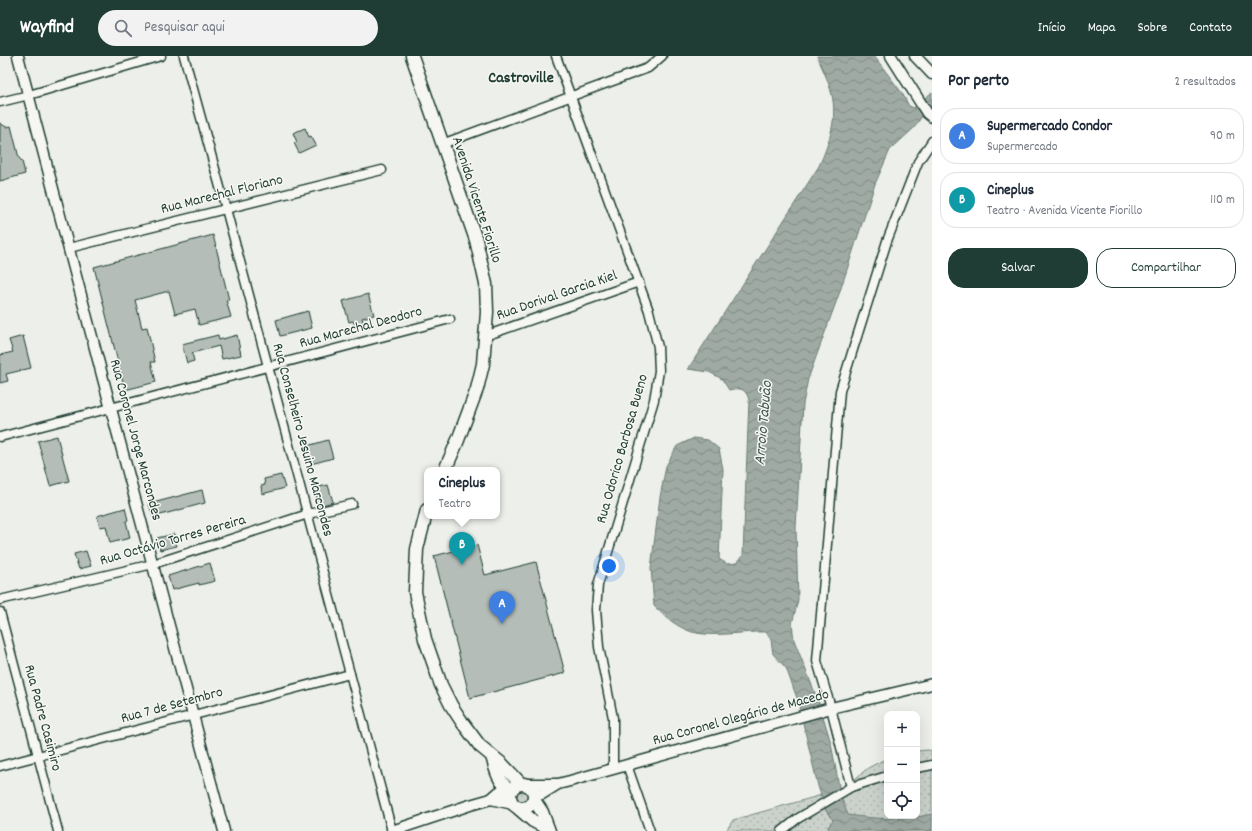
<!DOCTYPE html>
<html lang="pt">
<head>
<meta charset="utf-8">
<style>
	body { margin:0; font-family:Dekko,sans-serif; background:#f2f2f3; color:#1f2937 }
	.controls { position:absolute; right:12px; bottom:12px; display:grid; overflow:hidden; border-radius:8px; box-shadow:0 4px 16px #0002 }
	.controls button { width:36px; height:36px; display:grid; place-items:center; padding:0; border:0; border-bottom:1px solid #e0e1e3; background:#fff; color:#1f2937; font:20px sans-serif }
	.you { position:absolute; left:609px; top:510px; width:14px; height:14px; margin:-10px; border:3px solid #fff; border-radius:50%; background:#1a73e8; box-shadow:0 0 0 6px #1a73e833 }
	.badge { display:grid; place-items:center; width:26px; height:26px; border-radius:50%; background:#1f3d34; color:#fff; font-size:13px; font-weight:700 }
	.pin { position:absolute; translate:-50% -33px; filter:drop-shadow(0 1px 2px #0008) }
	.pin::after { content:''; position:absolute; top:21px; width:14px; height:12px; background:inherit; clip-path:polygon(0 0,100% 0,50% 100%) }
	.popup { position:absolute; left:424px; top:411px; width:76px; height:52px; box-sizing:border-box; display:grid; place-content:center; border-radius:8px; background:#fff; filter:drop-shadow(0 1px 3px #0005); font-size:13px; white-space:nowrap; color:#747a83 }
	.popup b { font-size:15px; color:#1f2937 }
	.popup::after { content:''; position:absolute; left:50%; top:100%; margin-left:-8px; border:8px solid transparent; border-top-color:#fff }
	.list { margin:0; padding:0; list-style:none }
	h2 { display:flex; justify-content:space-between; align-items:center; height:52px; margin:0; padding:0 16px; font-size:17px }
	h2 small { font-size:13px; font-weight:400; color:#747a83 }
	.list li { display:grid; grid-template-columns:26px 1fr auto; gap:12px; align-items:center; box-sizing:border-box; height:56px; margin:0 8px 8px; padding:0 8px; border:1px solid #e0e1e3; border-radius:16px }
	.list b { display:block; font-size:15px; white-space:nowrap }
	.list p { margin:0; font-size:13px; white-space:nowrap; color:#747a83 }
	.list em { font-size:13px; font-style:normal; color:#747a83 }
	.actions { display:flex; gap:8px; padding:12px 16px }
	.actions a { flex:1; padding:9px 0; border:1px solid #1f3d34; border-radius:16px; text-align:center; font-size:14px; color:#1f3d34 }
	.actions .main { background:#1f3d34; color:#fff }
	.icon { flex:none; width:22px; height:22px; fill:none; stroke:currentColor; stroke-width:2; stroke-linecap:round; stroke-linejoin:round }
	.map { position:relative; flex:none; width:932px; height:775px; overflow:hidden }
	header { display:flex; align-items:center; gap:24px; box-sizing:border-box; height:56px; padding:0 20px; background:#1f3d34; color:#fff }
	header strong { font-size:19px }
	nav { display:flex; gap:22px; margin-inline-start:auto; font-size:14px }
	.search { width:280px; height:36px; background:#f2f2f3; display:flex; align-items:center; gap:10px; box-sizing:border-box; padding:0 14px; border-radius:22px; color:#747a83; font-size:15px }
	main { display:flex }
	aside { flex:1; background:#fff }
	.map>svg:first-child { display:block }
	.grass { fill:url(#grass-dots); stroke:#758880 }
	.water { fill:url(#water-waves); stroke:#6c7e77 }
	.building { fill:#b4bdb8; stroke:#1f3d34 }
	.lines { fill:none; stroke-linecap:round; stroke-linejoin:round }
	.minor-casing { stroke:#1f3d34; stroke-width:11 }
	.tertiary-casing { stroke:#1f3d34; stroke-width:13 }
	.secondary-casing { stroke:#1f3d34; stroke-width:15 }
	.minor { stroke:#f6f6f2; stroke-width:8 }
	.tertiary { stroke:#f6f6f2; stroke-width:10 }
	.secondary { stroke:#f6f6f2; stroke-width:12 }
	.labels { text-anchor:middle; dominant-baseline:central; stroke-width:3; stroke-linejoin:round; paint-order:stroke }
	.street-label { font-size:15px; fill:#1f3d34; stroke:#f6f6f2 }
	.neighbourhood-label { font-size:16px; font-weight:bold; fill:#1f3d34; stroke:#f6f6f2 }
	.water-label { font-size:16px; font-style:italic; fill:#3f5850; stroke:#f6f6f2 }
</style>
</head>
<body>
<header>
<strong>Wayfind</strong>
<div class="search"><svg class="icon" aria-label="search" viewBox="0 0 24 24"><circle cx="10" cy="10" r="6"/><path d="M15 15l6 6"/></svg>Pesquisar aqui</div>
<nav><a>Início</a><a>Mapa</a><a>Sobre</a><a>Contato</a></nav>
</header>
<main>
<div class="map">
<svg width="932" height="775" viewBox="0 0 932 775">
	<defs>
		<pattern id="grass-dots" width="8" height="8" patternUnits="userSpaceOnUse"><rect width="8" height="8" fill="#cbd2cc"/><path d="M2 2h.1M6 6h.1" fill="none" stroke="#aeb5b0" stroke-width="1.8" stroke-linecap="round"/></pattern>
		<pattern id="water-waves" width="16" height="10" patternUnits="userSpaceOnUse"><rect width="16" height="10" fill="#9faaa4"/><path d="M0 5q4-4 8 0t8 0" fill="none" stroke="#818c86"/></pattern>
	</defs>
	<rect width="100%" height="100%" fill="#edefea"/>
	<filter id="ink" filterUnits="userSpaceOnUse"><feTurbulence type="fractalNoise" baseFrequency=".025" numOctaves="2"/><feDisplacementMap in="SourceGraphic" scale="8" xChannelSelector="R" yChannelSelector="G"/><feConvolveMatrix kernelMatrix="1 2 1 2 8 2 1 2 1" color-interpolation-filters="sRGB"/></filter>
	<g filter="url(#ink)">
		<g class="grass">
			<path d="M928 694 932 695V775H726L733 764 843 733 868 712 887 702V760H917V695Z"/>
			<circle cx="522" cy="740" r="5.5"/>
		</g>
		<path class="water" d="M817 0H874L902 37 909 50 914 52 932 36V52L922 60 914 72 890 94 875 128 839 238 808 323 803 348 796 472 798 544 792 568 794 584 819 647 831 687 841 741 848 759C876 763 904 765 932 758V775H829L828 771 833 764 826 755 818 730 797 642 786 612 773 598 771 584 766 576C743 575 714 582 692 576 677 571 665 561 654 550L651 512 660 441 666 410 677 390 694 382 708 384 719 393 723 413 719 503 727 508 737 507 743 499 749 344C746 333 741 331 729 334L722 323 709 316 688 313 819 110C830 85 839 59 830 32 827 21 821 10 817 0Z"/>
		<g class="building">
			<path d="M0 67 6 71 11 70 19 102 22 105 25 118 0 125Z"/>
			<path d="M305 72 309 81 311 80 316 89 299 97 294 87 297 86 293 77Z"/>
			<path d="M213 179 229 244H226L231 261 199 269 195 253 175 258 169 235 135 244 142 272 147 271 155 306H151L156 326 125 334 94 211Z"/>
			<path d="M368 238 374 259 362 262 364 267 355 269 353 265 349 266 343 245Z"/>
			<path d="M308 255 312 272 280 280 276 264Z"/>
			<path d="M218 279 219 284 237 279 241 299 222 303 219 290 192 297 194 305 187 307 182 288Z"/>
			<path d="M23 280 31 312 6 318 8 325 0 327V299L13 296 9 284Z"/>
			<path d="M57 380 69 425 50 430 38 385Z"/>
			<path d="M328 384 333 402 311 408 307 390Z"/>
			<path d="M281 419 285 432 262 438 261 430 265 429 264 423Z"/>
			<path d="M328 429 333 446 319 450 314 432Z"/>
			<path d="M202 434 205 447 153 461 149 448Z"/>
			<path d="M125 452 128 464 126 465 130 482 110 487 106 470 100 471 97 460Z"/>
			<path d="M174 478 177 490 160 494 157 482Z"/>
			<path d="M477 489 485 519 536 506 565 617 470 642 434 500Z"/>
			<path d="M86 495 91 510 79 513 74 498Z"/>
			<path d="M210 507 215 525 199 529V527L172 534 168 520Z"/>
		</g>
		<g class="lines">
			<g class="minor-casing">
				<g id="minor">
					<path d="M184 0 226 153 392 775"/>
					<path d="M556 0 649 255 658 291 659 315 654 344 598 529 596 554 599 591 613 662V713"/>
					<path d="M0 46 29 39 161 0"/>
					<path d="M442 88 648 12 662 0"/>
					<path d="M69 192 382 114"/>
					<path d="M485 280 639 226"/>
					<path d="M0 381 450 263"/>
					<path d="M0 544 153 508 308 458 352 448"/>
					<path d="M0 556 58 775"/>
					<path d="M627 709 650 775"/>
					<path d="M0 710 350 618"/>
					<path d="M917 712 932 709"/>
					<path d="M887 720 851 731 831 652 817 605 840 335 887 185 918 106 932 85"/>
					<path d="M782 775 797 763 851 731"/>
				</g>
			</g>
			<g class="tertiary-casing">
				<g id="tertiary">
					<path d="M18 0 111 353 224 775"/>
					<path d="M891 0 927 57 932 61"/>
					<path d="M915 0 932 18"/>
					<path d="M526 728H556"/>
					<path d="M535 740 542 738 558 728 570 725 831 652 932 628"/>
					<path d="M491 743 499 736 510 737"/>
					<path d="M491 743 513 748"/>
					<path d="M392 775 470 749 491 743"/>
				</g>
			</g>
			<g class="secondary-casing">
				<g id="secondary">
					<path d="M412 0 476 184 486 228 487 256 483 308 477 333 458 384 445 414"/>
					<path d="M427 454 417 493 415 536 425 583 441 629 451 649 462 666 480 690 502 708 521 728"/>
					<path d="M492 700C496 715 498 725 511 735"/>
					<circle cx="522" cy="740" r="12"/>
					<path d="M534 744 542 756 549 775"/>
					<path d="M518 752 533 765 548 773"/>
				</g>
			</g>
			<use href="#minor" class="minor"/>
			<use href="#tertiary" class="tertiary"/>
			<use href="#secondary" class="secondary"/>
		</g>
	</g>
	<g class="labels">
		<g class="street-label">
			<text transform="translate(222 139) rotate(-14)">Rua Marechal Floriano</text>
			<text transform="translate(476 144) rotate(72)">Avenida Vicente Fiorillo</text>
			<text transform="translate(557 240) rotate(-19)">Rua Dorival Garcia Kiel</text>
			<text transform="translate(361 272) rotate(-15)">Rua Marechal Deodoro</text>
			<text transform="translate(135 384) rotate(75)">Rua Coronel Jorge Marcondes</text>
			<text transform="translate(302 384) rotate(75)">Rua Conselheiro Jesuino Marcondes</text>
			<text transform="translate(623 393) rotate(-74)">Rua Odorico Barbosa Bueno</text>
			<text transform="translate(173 485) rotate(-16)">Rua Octávio Torres Pereira</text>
			<text transform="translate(172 650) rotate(-15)">Rua 7 de Setembro</text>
			<text transform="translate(42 662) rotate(75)">Rua Padre Casimiro</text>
			<text transform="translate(741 662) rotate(-15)">Rua Coronel Olegário de Macedo</text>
		</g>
		<g class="neighbourhood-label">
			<text x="521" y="22">Castroville</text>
		</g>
		<g class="water-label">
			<text transform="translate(764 367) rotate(-85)">Arroio Tabuão</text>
		</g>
	</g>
</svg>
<div class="controls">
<button>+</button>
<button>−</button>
<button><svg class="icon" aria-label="locate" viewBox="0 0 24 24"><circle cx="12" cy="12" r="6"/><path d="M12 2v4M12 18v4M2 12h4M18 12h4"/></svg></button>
</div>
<div class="you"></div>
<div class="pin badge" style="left:502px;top:568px;background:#3f7fe0">A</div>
<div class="pin badge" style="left:462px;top:509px;background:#0f9aa8">B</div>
<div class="popup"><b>Cineplus</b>Teatro</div>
</div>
<aside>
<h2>Por perto<small>2 resultados</small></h2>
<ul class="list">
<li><span class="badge" style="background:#3f7fe0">A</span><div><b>Supermercado Condor</b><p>Supermercado</p></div><em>90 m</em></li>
<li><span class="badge" style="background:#0f9aa8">B</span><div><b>Cineplus</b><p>Teatro · Avenida Vicente Fiorillo</p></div><em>110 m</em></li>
</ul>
<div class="actions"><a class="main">Salvar</a><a>Compartilhar</a></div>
</aside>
</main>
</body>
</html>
